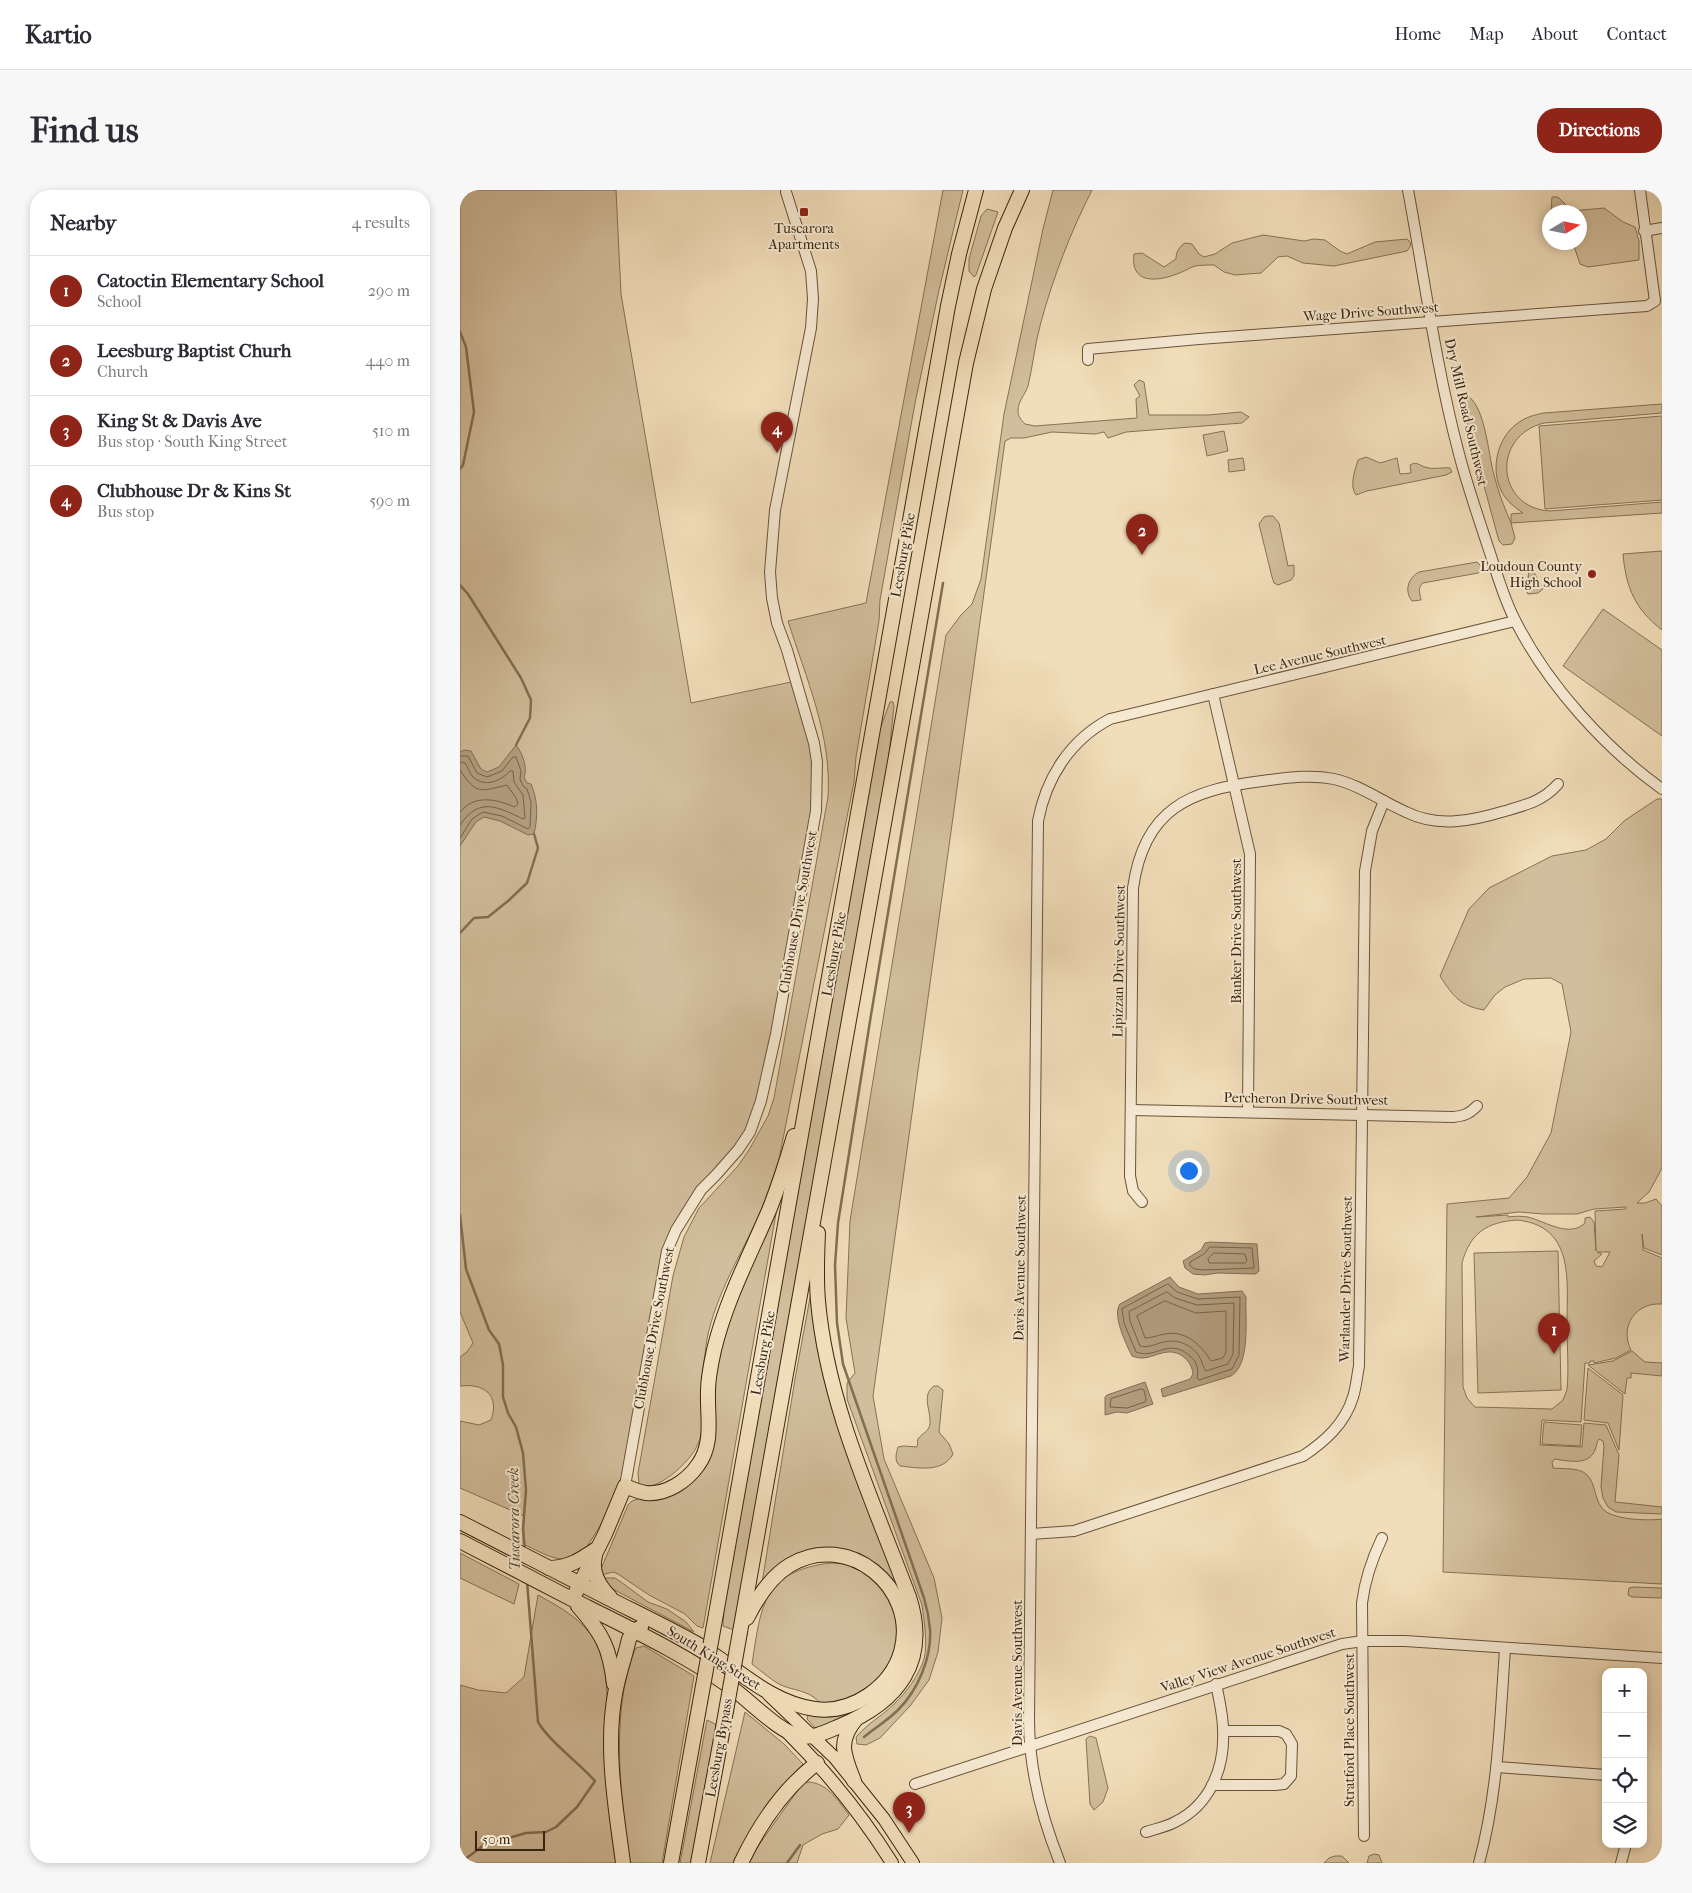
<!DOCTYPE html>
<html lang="en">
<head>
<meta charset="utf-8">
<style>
	body { margin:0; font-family:"IM FELL French Canon",serif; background:#f7f7f7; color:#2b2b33 }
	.controls { position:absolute; right:15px; bottom:15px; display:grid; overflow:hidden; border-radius:10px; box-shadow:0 2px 8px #0003 }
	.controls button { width:45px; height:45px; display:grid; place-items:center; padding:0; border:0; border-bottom:1px solid #e1e1e2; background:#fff; color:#2b2b33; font:25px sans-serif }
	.compass { position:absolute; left:1082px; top:15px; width:45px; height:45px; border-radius:50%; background:#fff; box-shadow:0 2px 8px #0003; rotate:80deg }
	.scale { position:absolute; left:15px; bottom:12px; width:70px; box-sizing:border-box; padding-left:5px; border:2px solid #3a2511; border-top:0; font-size:14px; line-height:18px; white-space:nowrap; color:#3a2511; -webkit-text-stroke:4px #f6e9d2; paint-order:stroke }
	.you { position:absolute; left:728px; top:980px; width:18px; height:18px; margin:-12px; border:4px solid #fff; border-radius:50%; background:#1a73e8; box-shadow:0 0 0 8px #1a73e833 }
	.badge { display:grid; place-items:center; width:32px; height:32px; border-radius:50%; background:#8f2418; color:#fff; font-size:16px; font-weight:700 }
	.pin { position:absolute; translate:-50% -41px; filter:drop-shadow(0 1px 2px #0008) }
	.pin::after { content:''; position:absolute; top:26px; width:18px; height:15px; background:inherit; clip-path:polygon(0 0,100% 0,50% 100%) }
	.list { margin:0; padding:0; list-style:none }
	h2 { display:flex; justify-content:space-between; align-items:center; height:65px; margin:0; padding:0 20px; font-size:21px }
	h2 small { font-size:16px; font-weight:400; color:#7c7c81 }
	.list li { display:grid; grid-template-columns:32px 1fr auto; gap:15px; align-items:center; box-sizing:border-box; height:70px; padding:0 20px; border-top:1px solid #e1e1e2 }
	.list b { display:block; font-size:19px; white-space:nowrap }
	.list p { margin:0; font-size:16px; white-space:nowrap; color:#7c7c81 }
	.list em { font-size:16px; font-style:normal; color:#7c7c81 }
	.icon { flex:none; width:28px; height:28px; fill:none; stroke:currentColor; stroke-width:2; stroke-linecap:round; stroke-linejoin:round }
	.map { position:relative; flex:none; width:1202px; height:1673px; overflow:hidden; border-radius:20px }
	header { display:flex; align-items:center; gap:30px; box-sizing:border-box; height:70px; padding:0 25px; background:#fff; border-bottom:1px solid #e1e1e2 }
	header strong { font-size:24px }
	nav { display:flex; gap:28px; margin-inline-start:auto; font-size:18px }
	.intro { display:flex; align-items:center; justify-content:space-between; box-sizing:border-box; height:120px; padding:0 30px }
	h1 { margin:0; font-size:35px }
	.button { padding:12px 22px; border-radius:20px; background:#8f2418; color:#fff; font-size:18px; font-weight:700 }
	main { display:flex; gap:30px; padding:0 30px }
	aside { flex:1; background:#fff; border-radius:20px; box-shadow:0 2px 8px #0003 }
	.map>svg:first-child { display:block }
	.green { fill:#d2be9c; stroke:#867256; fill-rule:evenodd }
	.water { fill:#b39e80; stroke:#836e54 }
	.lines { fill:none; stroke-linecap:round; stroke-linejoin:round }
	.shore { stroke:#766248; stroke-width:1 }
	.stream { stroke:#836e54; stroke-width:2.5 }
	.minor-casing { stroke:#68533b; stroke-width:12 }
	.major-casing { stroke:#3a2511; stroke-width:14 }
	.highway-casing { stroke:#3a2511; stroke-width:16 }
	.minor { stroke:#f6e9d2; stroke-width:10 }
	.major { stroke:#f1ddb9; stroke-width:12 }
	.highway { stroke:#f1ddb9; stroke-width:14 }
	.highway-bridge-casing { stroke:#3a2511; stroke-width:16; stroke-linecap:butt }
	.highway-bridge { stroke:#f1ddb9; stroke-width:14 }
	.poi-dot { fill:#8f2418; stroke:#f6e9d2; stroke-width:2 }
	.labels { text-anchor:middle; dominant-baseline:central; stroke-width:4; stroke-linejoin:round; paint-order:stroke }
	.poi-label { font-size:14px; fill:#3a2511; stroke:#f6e9d2 }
	.street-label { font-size:14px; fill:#3a2511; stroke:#f6e9d2 }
	.water-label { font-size:15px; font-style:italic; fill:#5e4932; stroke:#f6e9d2 }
</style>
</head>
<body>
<header>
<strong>Kartio</strong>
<nav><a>Home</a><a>Map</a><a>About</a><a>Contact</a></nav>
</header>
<div class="intro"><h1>Find us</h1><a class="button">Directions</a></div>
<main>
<aside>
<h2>Nearby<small>4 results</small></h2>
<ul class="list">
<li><span class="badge">1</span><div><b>Catoctin Elementary School</b><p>School</p></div><em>290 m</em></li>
<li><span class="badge">2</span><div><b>Leesburg Baptist Churh</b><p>Church</p></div><em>440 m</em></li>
<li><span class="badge">3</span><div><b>King St &amp; Davis Ave</b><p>Bus stop · South King Street</p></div><em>510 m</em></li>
<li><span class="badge">4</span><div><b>Clubhouse Dr &amp; Kins St</b><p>Bus stop</p></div><em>590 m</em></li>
</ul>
</aside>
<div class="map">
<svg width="1202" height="1673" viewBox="0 0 1202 1673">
	<rect width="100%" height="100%" fill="#f1ddb9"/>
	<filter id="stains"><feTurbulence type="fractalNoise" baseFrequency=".004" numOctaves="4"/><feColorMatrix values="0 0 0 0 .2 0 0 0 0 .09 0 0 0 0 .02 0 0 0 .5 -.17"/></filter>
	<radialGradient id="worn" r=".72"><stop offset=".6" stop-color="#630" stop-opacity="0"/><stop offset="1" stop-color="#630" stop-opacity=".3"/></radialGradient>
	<g class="green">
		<path d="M0 0H156L161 104 231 513 336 491 354 553 358 599 301 911 278 960 216 1040 165 1296 125 1360C104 1379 86 1364 63 1354L64 1326 0 1298V1231L19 1235 31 1230C40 1205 24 1193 0 1196V1167L7 1162 13 1153 0 1122Z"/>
		<path d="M483 0H503L479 100 455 213 420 410 419 431 396 567 394 592 319 969C313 987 307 1005 300 1023 281 1065 256 1104 247 1149 246 1159 244 1169 243 1179 241 1204 248 1236 236 1258 229 1272 195 1305 179 1294L178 1283 213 1086 224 1047 239 1018 278 976 289 960 308 926 314 908 368 607C372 546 346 488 328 431L406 413Z"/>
		<path d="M593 0H632C611 41 593 88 581 132 575 153 573 175 568 196 565 205 558 211 558 221 558 226 561 230 565 234L575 236 677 228 676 209 680 206 674 195 679 190 684 192 689 225H748L781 222 789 227 782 233 666 242 648 248 644 242 635 244 592 242 564 248H551L545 251 413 1206 424 1269 474 1388 482 1428 478 1462 469 1490 450 1516 420 1548 406 1555 397 1554 396 1547C408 1533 422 1526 434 1514 446 1503 459 1485 464 1469 468 1453 464 1431 462 1415L387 1209V1193L395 1183 386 1128 390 1031 486 445 501 425 512 414 521 389 544 224 583 39Z"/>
		<path d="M1092 7H1098L1112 21 1144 18 1163 32 1175 37 1179 51V70L1128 77 1120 74 1113 53 1120 52V22H1091Z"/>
		<path d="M527 19 538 22 516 85 514 87 509 81V69L521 26Z"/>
		<path d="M803 45 844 51 854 49 865 50 880 61 887 64 915 52 947 49 951 53 950 57 947 61 874 76 843 73 827 66 818 67 801 83 775 85 764 82 754 75C748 75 741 75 735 76 729 78 723 82 717 84 696 92 670 94 674 64L682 63 704 77 716 69C716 62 719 57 725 53L732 54 739 64 744 67 755 64 772 53Z"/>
		<path d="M1007 205C1026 218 1028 264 1034 285 1038 301 1044 317 1051 333V324L1063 323C1056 318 1050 314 1045 307 1029 285 1035 249 1058 233 1066 227 1074 225 1084 223L1202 214V223L1084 233C1031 246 1036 318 1090 321L1202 312V323L1051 333 1055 348 1052 354 1043 355 1039 351 1000 207Z"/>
		<path d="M1202 226V310L1085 319 1079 236Z"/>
		<path d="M764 241 768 261 747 266 743 245Z"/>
		<path d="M906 267 920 273 937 268 940 284 951 283 950 275C957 271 958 275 965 277 973 280 982 277 990 278L992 282 986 285 907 301 896 305C889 296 895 280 898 270Z"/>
		<path d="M783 268 785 280 769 282 768 270Z"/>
		<path d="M808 326H813L819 333 828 376 834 375V386L831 390 818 395 814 393 812 387 799 334 804 327Z"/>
		<path d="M1202 361V440C1175 419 1166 398 1163 364Z"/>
		<path d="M1017 372 1023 378V380L1018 383 963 393C957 398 960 403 961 410L952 411C944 401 948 388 959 382Z"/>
		<path d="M1071 372V377L1083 399 1078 403 1069 404 1067 403 1069 377 1067 373Z"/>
		<path d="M1143 419 1202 460V546L1103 476Z"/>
		<path d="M430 512H433L434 516 428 573 274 1440 263 1436 264 1418 316 1115 419 542Z"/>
		<path d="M1197 609H1202V978L1189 1002 1177 1013H1185L1196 1009 1202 1016V1065L1184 1058 1182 1044 1183 1060 1202 1068V1114C1176 1112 1159 1136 1171 1160L1156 1168 1134 1173V1171H1130V1173H1125L1121 1232 1082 1230 1080 1255 1122 1257 1124 1233 1146 1235 1159 1265 1155 1312 1202 1317V1324L1156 1322 1148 1317 1143 1308 1141 1297 1144 1256 1143 1251 1139 1249C1136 1253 1137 1256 1135 1260 1129 1276 1108 1271 1095 1269L1092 1272 1093 1278C1102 1279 1112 1278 1121 1281 1136 1287 1133 1307 1142 1318 1151 1330 1188 1331 1202 1329V1394L983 1382 987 1014 1049 1008 1067 987 1091 943 1111 842 1102 794 1091 788 1064 789 1045 797 1035 805 1024 820C1000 816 993 806 980 786L1009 719 1029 698 1092 666 1126 660 1146 649 1164 631ZM1166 1017V1019L1135 1021 1136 1061 1134 1032 1130 1027 1125 1028V1033C1109 1048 1087 1032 1068 1027 1062 1026 1055 1026 1048 1027V1025L1016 1027 1059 1022 1083 1024H1117L1134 1019ZM1057 1030C1115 1036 1107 1091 1107 1134 1107 1156 1109 1179 1107 1200L1103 1210 1092 1219 1015 1217 1007 1208 1003 1197 1002 1073C1010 1043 1027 1032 1057 1030ZM1137 1062H1150L1142 1077 1136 1076 1134 1071 1142 1064Z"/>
		<path d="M317 1018 243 1438 237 1436 225 1424 189 1405 158 1384 153 1382 141 1385V1379L168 1315 172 1311 232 1291 254 1198 262 1143Z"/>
		<path d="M1098 1061 1101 1200 1018 1203 1014 1063Z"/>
		<path d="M354 1086 356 1119 436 1387 430 1391 377 1363 302 1393 335 1189Z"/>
		<path d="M1172 1161 1185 1172 1202 1173V1186L1171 1183V1188H1167L1165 1204 1128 1175 1153 1171Z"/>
		<path d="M1128 1178 1163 1205 1159 1260 1148 1233 1124 1230Z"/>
		<path d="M474 1196H478L483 1200 479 1242 489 1254 493 1264C483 1283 458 1278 440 1276 434 1271 436 1264 438 1257L444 1256 457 1257C458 1255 457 1252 458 1249 462 1243 469 1242 470 1234 471 1220 461 1205 474 1196Z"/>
		<path d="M1084 1232 1122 1235 1120 1256 1082 1254Z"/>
		<path d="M0 1363 59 1394 54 1414 0 1388Z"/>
		<path d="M371 1373C380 1374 390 1373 398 1377 431 1393 449 1440 431 1473 428 1477 424 1481 421 1485 418 1489 416 1494 412 1497 400 1508 377 1512 362 1515 348 1498 333 1502 317 1493 308 1487 300 1480 292 1474 301 1415 303 1381 371 1373Z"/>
		<path d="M145 1388H155L161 1392 188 1412 207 1419 226 1432 234 1442 149 1397 145 1393Z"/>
		<path d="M1174 1397 1202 1398V1408L1172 1407 1168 1405 1169 1398Z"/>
		<path d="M78 1405C100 1417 124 1430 136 1453 153 1484 145 1538 147 1574 148 1607 150 1640 156 1673H0V1495L18 1500 46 1503 64 1487Z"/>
		<path d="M184 1456 234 1486 202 1673H170C161 1607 150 1526 174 1462L176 1458Z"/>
		<path d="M403 1519 357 1540 347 1529 348 1525 351 1524 379 1526Z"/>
		<path d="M285 1522 324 1554 343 1574 315 1605 274 1673H250Z"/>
		<path d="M247 1530 257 1535V1548L234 1673H220Z"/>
		<path d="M630 1546 636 1548 648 1598 643 1612 634 1620 630 1614 626 1549Z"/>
		<path d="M349 1592C369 1594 378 1611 389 1625L378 1639 362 1644 343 1655 337 1673H289L298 1656 340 1597 344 1593Z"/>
		<path d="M914 1664 919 1665 922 1673H907L909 1666Z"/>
		<path d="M875 1666H882L889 1673H864L869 1668Z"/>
	</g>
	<g class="water">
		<path d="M56 555C62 562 68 578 64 587L67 593 71 594C78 610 78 627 74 644L68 645 40 631 24 627 16 632 0 656V562L4 560 11 561 21 579 27 582 39 577Z"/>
		<path d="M750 1052 797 1054 799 1081 796 1084 758 1083 744 1085 733 1084 725 1078 723 1071 741 1060 745 1053Z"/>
		<path d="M710 1087 719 1097 738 1104 782 1101 786 1107C785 1128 791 1174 771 1186L703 1207 701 1199 730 1189 733 1184C732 1172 721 1161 708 1162 695 1163 686 1172 672 1166 666 1154 652 1125 660 1114Z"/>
		<path d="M685 1192 693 1214 667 1223 657 1222 645 1225V1207L647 1205Z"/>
	</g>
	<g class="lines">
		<g class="shore">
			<path d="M0 566H8L17 583 27 587 42 581 53 567H56L61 581 60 589 63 596 67 599 71 612 70 637 68 639 42 626 23 622 12 629 0 648"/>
			<path d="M0 572 5 573C8 577 10 584 13 587 25 598 41 591 50 581H53L54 592 63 605 65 628 63 629C36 616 19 607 0 635"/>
			<path d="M0 580C17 606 20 601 47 595L56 608 58 614 55 617C35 609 15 604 0 622"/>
			<path d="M750 1057 792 1058 794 1078 744 1080 735 1079 730 1076V1072L744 1064Z"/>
			<path d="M754 1063 785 1064 787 1071 785 1073H749L748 1069Z"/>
			<path d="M708 1094 717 1102 738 1109 780 1107 779 1165 772 1179 739 1190 737 1188C739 1180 737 1172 731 1167 709 1146 696 1170 676 1162L664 1133 662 1119Z"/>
			<path d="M707 1102 715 1108 737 1115 774 1113 773 1164 768 1174 746 1181C743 1177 742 1171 739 1166 730 1153 715 1148 700 1153 693 1155 687 1158 680 1156L670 1131 669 1122Z"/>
			<path d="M705 1111 736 1123 766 1121V1162L763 1168 751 1171C741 1155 726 1140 705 1144 698 1145 692 1148 685 1148L677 1126Z"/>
			<path d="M681 1199 684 1200 686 1209 685 1212 667 1218 650 1217 651 1209Z"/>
		</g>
		<g class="stream">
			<path d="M0 142 6 157 14 222 3 275 0 279"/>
			<path d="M0 395 8 404 61 488 71 510 70 528 56 555"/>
			<path d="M0 743 14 728 28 727 48 711 67 693 78 658 74 644"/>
			<path d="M0 1025 6 1079 29 1140 39 1154 43 1175V1207L48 1223 56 1237 63 1263 66 1300 63 1339 65 1361"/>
			<path d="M404 1547C415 1538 428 1530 438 1520 458 1500 472 1467 470 1439 469 1428 467 1418 464 1408L383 1174 377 1133 375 1075 378 1033 411 825 483 393"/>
			<path d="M0 1670H4L24 1655 66 1643 86 1642 96 1637 117 1617 135 1591C119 1573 89 1551 78 1532L67 1391"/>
			<path d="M327 1673 340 1655"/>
		</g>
		<g class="minor-casing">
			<g id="minor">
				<path d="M948 0C964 86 976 176 998 260 1006 292 1017 323 1027 354 1036 380 1043 408 1056 432 1088 495 1145 558 1202 599"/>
				<path d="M1184 41 1202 38"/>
				<path d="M628 170V159L739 149 1187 116 1195 111 1180 0"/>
				<path d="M753 504 790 664 788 922"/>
				<path d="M671 920 993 927C1004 926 1009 924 1017 916"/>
				<path d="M682 1012 673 1001 670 986 673 698C684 619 729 600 802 591 825 588 850 584 874 589 900 595 921 611 946 622 978 638 1012 631 1045 621 1066 615 1083 611 1098 594"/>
				<path d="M165 1296 207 1061 216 1040 241 1000 256 985 278 960 290 942 301 911 316 844 356 621 357 572 354 553 327 460 317 433 312 408 310 382 315 320 351 138 353 109 351 81 326 2"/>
				<path d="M571 1344 614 1341 843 1266C864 1252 885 1234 893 1207 896 1198 897 1186 899 1176L905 681 912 641 924 611"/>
				<path d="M1037 1577 1146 1585"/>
				<path d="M455 1594 882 1454 903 1451H945L1202 1468"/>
				<path d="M752 1595H815L824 1594 831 1586 832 1554 826 1544 819 1541H764"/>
				<path d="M686 1642C695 1639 706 1637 715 1632 750 1615 765 1578 763 1540 763 1525 759 1509 756 1494"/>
				<path d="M904 1646 902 1413C905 1389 912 1369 922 1348"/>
				<path d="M600 1673C582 1628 569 1578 569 1530L578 631C586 588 610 550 650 529L1055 431"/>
				<path d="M1019 1673C1038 1603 1040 1531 1045 1459"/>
				<path d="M1161 1673 1166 1654"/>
			</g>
		</g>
		<g class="major-casing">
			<g id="major">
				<path d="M309 1505 375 1568 424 1629 453 1673"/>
				<path d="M327 1542C367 1582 402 1625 432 1673"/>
			</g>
		</g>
		<g class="highway-casing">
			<g id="highway">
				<path d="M0 1332C47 1356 93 1380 140 1404 173 1421 207 1437 239 1455 277 1478 310 1513 355 1519 392 1524 431 1497 441 1462 459 1398 388 1340 330 1375 310 1387 297 1408 287 1428"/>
				<path d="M0 1351C43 1373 85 1395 127 1417 177 1442 227 1466 272 1498 290 1511 320 1543 340 1546 353 1549 368 1541 380 1536 438 1512 470 1472 449 1407 413 1311 367 1214 358 1111 356 1088 357 1065 358 1043"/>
				<path d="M135 1366C131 1381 139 1396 150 1407"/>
				<path d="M89 1378C108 1378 120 1370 135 1360"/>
				<path d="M116 1402 145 1344 165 1296C172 1299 179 1302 186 1303 206 1305 227 1291 238 1275 254 1253 247 1227 248 1201 248 1187 251 1174 254 1160 266 1110 290 1065 310 1018 319 995 327 970 334 946"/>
				<path d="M118 1416C142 1443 150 1458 154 1494"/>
				<path d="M256 1424 488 116 499 64 516 0"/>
				<path d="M280 1442 506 173 524 99 545 38 562 0"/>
				<path d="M394 1591C384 1565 377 1552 396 1529"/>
				<path d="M163 1673C156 1619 145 1559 155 1504 158 1486 165 1467 169 1449L174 1441 181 1437"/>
				<path d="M211 1673 237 1529"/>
				<path d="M238 1673 263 1538"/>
				<path d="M281 1673C299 1635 323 1599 357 1573"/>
			</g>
		</g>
		<use href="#minor" class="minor"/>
		<use href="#major" class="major"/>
		<use href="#highway" class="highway"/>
		<g class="highway-bridge-casing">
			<g id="highway-bridge">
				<path d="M237 1529 256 1424"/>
				<path d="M263 1538 280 1442"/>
			</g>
		</g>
		<use href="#highway-bridge" class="highway-bridge"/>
	</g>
	<g class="poi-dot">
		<rect x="339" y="17" width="10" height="10" rx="2.5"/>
		<circle cx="1132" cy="384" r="5"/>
	</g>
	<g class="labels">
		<g class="poi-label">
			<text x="344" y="38">Tuscarora<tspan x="344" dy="16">Apartments</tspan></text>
			<text x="1122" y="376" text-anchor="end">Loudoun County<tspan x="1122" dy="16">High School</tspan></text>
		</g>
		<g class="street-label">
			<text transform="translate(911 122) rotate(-4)">Wage Drive Southwest</text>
			<text transform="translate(1006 222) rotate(77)">Dry Mill Road Southwest</text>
			<text transform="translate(443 365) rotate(-80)">Leesburg Pike</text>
			<text transform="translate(860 465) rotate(-13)">Lee Avenue Southwest</text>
			<text transform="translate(338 722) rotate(-80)">Clubhouse Drive Southwest</text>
			<text transform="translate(776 741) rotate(-90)">Banker Drive Southwest</text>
			<text transform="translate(374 764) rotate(-80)">Leesburg Pike</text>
			<text transform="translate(659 771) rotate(-89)">Lipizzan Drive Southwest</text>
			<text transform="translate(846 909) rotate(1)">Percheron Drive Southwest</text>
			<text transform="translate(560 1078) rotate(-89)">Davis Avenue Southwest</text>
			<text transform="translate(886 1089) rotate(-89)">Warlander Drive Southwest</text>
			<text transform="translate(194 1138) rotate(-79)">Clubhouse Drive Southwest</text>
			<text transform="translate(303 1163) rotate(-80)">Leesburg Pike</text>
			<text transform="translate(254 1468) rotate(32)">South King Street</text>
			<text transform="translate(788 1470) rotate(-18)">Valley View Avenue Southwest</text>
			<text transform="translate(557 1483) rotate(-90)">Davis Avenue Southwest</text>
			<text transform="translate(889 1540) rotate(-90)">Stratford Place Southwest</text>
			<text transform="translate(259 1558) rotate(-80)">Leesburg Bypass</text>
		</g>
		<g class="water-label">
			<text transform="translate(54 1329) rotate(-91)">Tuscarora Creek</text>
		</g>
	</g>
	<rect width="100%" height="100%" filter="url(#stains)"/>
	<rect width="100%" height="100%" fill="url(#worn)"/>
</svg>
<div class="controls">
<button>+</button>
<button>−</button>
<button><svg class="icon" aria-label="locate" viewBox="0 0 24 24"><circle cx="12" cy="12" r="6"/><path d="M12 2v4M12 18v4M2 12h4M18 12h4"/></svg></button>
<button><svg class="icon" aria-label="layers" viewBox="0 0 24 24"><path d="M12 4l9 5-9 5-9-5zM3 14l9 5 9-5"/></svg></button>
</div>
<svg class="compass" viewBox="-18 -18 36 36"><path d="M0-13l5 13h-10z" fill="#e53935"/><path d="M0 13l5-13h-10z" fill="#7c7c81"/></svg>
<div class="scale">50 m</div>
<div class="you"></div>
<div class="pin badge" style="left:1094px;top:1164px">1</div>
<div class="pin badge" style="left:682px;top:365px">2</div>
<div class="pin badge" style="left:449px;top:1643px">3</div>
<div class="pin badge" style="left:317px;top:263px">4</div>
</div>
</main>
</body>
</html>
